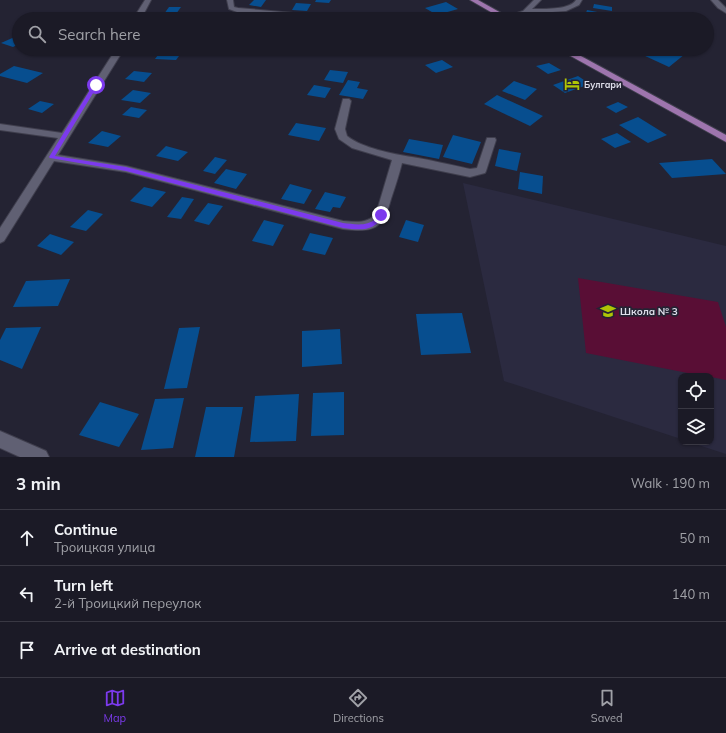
<!DOCTYPE html>
<html lang="en">
<head>
<meta charset="utf-8">
<style>
	body { margin:0; font-family:Mulish,sans-serif; background:#282732; color:#f1f3f6 }
	.controls { position:absolute; right:12px; bottom:12px; display:grid; overflow:hidden; border-radius:8px; box-shadow:0 1px 3px #0004 }
	.controls button { width:36px; height:36px; display:grid; place-items:center; padding:0; border:0; border-bottom:1px solid #393843; background:#1b1a26; color:#f1f3f6; font:20px sans-serif }
	.stop { position:absolute; width:12px; height:12px; margin:-9px; border:3px solid #7c3aed; border-radius:50%; background:#fff }
	.stop.end { background:#7c3aed; border-color:#fff; box-shadow:0 1px 4px #0008 }
	.list { margin:0; padding:0; list-style:none }
	h2 { display:flex; justify-content:space-between; align-items:center; height:52px; margin:0; padding:0 16px; font-size:17px }
	h2 small { font-size:13px; font-weight:400; color:#a0a1a7 }
	.list li { display:grid; grid-template-columns:26px 1fr auto; gap:12px; align-items:center; box-sizing:border-box; height:56px; padding:0 16px; border-top:1px solid #393843 }
	.list b { display:block; font-size:15px; white-space:nowrap }
	.list p { margin:0; font-size:13px; white-space:nowrap; color:#a0a1a7 }
	.list em { font-size:13px; font-style:normal; color:#a0a1a7 }
	.icon { flex:none; width:22px; height:22px; fill:none; stroke:currentColor; stroke-width:2; stroke-linecap:round; stroke-linejoin:round }
	.map { position:relative; flex:none; width:726px; height:457px; overflow:hidden }
	.search { position:absolute; background:#1b1a26; box-shadow:0 1px 3px #0004; left:12px; right:12px; top:12px; height:44px; display:flex; align-items:center; gap:10px; box-sizing:border-box; padding:0 14px; border-radius:22px; color:#a0a1a7; font-size:15px }
	.sheet { height:220px; background:#1b1a26 }
	nav { display:flex; justify-content:space-around; align-items:center; box-sizing:border-box; height:56px; border-top:1px solid #393843; background:#1b1a26; font-size:11px; color:#a0a1a7 }
	nav a { display:grid; justify-items:center; gap:2px }
	nav .on { color:#7c3aed }
	.map>svg:first-child { display:block }
	.built { fill:#2b2a40 }
	.green { fill:#590e35 }
	.building { fill:#074e8f }
	.lines { fill:none; stroke-linecap:round; stroke-linejoin:round }
	.minor-casing { stroke:#3f3e4d; stroke-width:2 }
	.major-casing { stroke:#3f3e4d; stroke-width:2 }
	.minor { fill:#606073; fill-rule:evenodd }
	.major { fill:#9e75ae; fill-rule:evenodd }
	.route { fill:#7c3aed }
	.labels { text-anchor:middle; dominant-baseline:central; stroke-width:3.5; stroke-linejoin:round; paint-order:stroke }
	.far-poi-label { font-size:9px; font-weight:bold; fill:#dedeea; stroke:#242333; text-anchor:start }
	.poi-label { font-size:10px; font-weight:bold; fill:#dedeea; stroke:#242333; text-anchor:start }
</style>
</head>
<body>
<div class="map">
<svg width="726" height="457" viewBox="0 0 726 457">
	<rect width="100%" height="100%" fill="#242333"/>
	<path class="built" d="M463 183 726 246V454L689 442H711V376H681V439L504 381Z"/>
	<path class="green" d="M578 278 718 302 726 327V380L711 377V376H703L586 353Z"/>
	<g class="building">
		<path d="M254 0H266L261 7 249 5Z"/>
		<path d="M316 0H331L329 3 315 2Z"/>
		<path d="M446 2 458 9 437 15 425 8Z"/>
		<path d="M296 3 311 4 307 11 292 10Z"/>
		<path d="M594 4 612 7V11L593 8Z"/>
		<path d="M169 7H181L176 14H164Z"/>
		<path d="M587 10 613 15 612 19 585 16Z"/>
		<path d="M98 15H119L116 19H93Z"/>
		<path d="M243 16 256 17 255 19H240Z"/>
		<path d="M19 35V44L13 47 1 43Z"/>
		<path d="M51 49H77L75 51 51 50Z"/>
		<path d="M371 49H394L391 56 369 53Z"/>
		<path d="M466 49H489L474 54Z"/>
		<path d="M630 49H682L690 50 669 67Z"/>
		<path d="M161 51 182 52 176 60 155 59Z"/>
		<path d="M442 60 453 67 436 73 425 65Z"/>
		<path d="M549 63 561 70 548 74 536 66Z"/>
		<path d="M14 66 43 73 27 83 0 76V74Z"/>
		<path d="M330 70 348 72 343 83 324 80Z"/>
		<path d="M134 71 152 73 144 82 125 79Z"/>
		<path d="M578 76 590 84 565 93 553 85Z"/>
		<path d="M348 80 360 82 357 88 368 90 363 99 339 95Z"/>
		<path d="M514 81 537 89 525 100 502 91Z"/>
		<path d="M314 85 331 88 325 98 307 95Z"/>
		<path d="M133 90 151 93 140 103 121 100Z"/>
		<path d="M497 95 543 116 530 126 484 104Z"/>
		<path d="M40 101 54 104 42 113 28 109Z"/>
		<path d="M618 102 628 107 616 113 606 107Z"/>
		<path d="M131 107 147 110 139 118 122 115Z"/>
		<path d="M638 117 667 135 648 143 619 125Z"/>
		<path d="M296 123 326 128 319 141 288 135Z"/>
		<path d="M102 131 121 136 108 147 88 143Z"/>
		<path d="M617 133 631 142 615 148 601 139Z"/>
		<path d="M453 135 481 142 472 164 443 157Z"/>
		<path d="M409 139 443 145 439 159 403 152Z"/>
		<path d="M166 146 188 152 178 161 156 156Z"/>
		<path d="M499 149 521 153 517 171 495 166Z"/>
		<path d="M215 157 227 160 215 174 203 171Z"/>
		<path d="M712 159 726 174 672 178 659 163Z"/>
		<path d="M226 169 247 174 236 189 214 183Z"/>
		<path d="M520 172 543 176 542 194 518 189Z"/>
		<path d="M290 184 312 190 304 204 281 199Z"/>
		<path d="M144 187 166 192 152 207 130 201Z"/>
		<path d="M325 192 346 197 340 208 333 207 330 212 315 209Z"/>
		<path d="M182 197 194 199 181 219 167 217Z"/>
		<path d="M208 203 223 206 209 225 194 221Z"/>
		<path d="M88 210 103 214 86 231 70 227Z"/>
		<path d="M264 220 284 225 273 246 252 241Z"/>
		<path d="M406 220 424 225 418 242 399 237Z"/>
		<path d="M310 233 333 238 325 255 302 250Z"/>
		<path d="M50 234 74 242 61 255 37 246Z"/>
		<path d="M70 279 58 306 13 307 26 281Z"/>
		<path d="M462 313 471 353 421 355 416 314Z"/>
		<path d="M41 327 22 369 0 360V340L6 328Z"/>
		<path d="M200 327 187 388 164 389 179 328Z"/>
		<path d="M340 329 342 364 302 367V331Z"/>
		<path d="M344 392V435L311 436 313 393Z"/>
		<path d="M299 394 296 441 250 442 255 396Z"/>
		<path d="M184 398 173 448 141 450 155 399Z"/>
		<path d="M100 402 139 414 119 447 79 435Z"/>
		<path d="M206 407H243L234 457H195Z"/>
	</g>
	<g class="lines">
		<g class="minor-casing">
			<g id="minor">
				<path d="M145 0H151L141 19H133Z"/>
				<path d="M227 0H233L234 7 238 8 316 15 320 17 315 19 237 12 229 9Z"/>
				<path d="M534 0H541L532 9C543 9 570 10 576 0H582L579 5 566 11 526 14 510 19 502 18 523 11Z"/>
				<path d="M711 0H718L726 8V13L718 8Z"/>
				<path d="M116 49H124L58 155 126 166 343 221C355 222 367 224 376 214L392 160 352 148 339 139 335 129 343 99H349L351 101 345 129 347 136C362 148 393 154 412 157 431 160 451 165 470 169L477 168 487 138H495L496 140 486 171 485 173 470 177 402 163C399 175 395 187 391 199 383 229 374 233 343 229L126 172 54 161 4 241 0 243V228L58 138 0 130V124L62 133Z"/>
				<path d="M0 431 46 451 49 457H20L0 448Z"/>
			</g>
		</g>
		<g class="major-casing">
			<g id="major">
				<path d="M470 0H478L512 19H503Z"/>
				<path d="M558 49H568L726 135V142Z"/>
			</g>
		</g>
		<use href="#minor" class="minor"/>
		<use href="#major" class="major"/>
	</g>
	<path class="route" d="M96 83 98 85 55 156 126 167 343 223C353 224 367 227 375 219 377 217 378 215 381 213L384 215C374 232 361 230 343 228L126 171 50 158 49 157 93 85Z"/>
	<defs>
		<g id="hotel-bare" transform="scale(1.2)"><path d="M-6-4.5h1.5V1H6V5H4.5V3h-9V5H-6ZM-4 0a1.8 1.8 0 1 1 3.6 0ZM.5 0V-2.5h3Q6-2.5 6 0Z" fill="#afc506" stroke="#242333" stroke-width="2.5" paint-order="stroke"/></g>
		<g id="school-bare" transform="scale(1.2)"><path d="M0-5L7-2L0 1L-7-2ZM-4 1L0 2.5L4 1V4Q0 6-4 4Z" fill="#afc506" stroke="#242333" stroke-width="2.5" paint-order="stroke"/></g>
	</defs>
	<g fill-rule="evenodd">
		<use href="#hotel-bare" x="572" y="84"/>
		<use href="#school-bare" x="608" y="311"/>
	</g>
	<g class="labels">
		<g class="far-poi-label">
			<text x="584" y="84">Булгари</text>
		</g>
		<g class="poi-label">
			<text x="620" y="311">Школа № 3</text>
		</g>
	</g>
</svg>
<div class="controls">
<button><svg class="icon" aria-label="locate" viewBox="0 0 24 24"><circle cx="12" cy="12" r="6"/><path d="M12 2v4M12 18v4M2 12h4M18 12h4"/></svg></button>
<button><svg class="icon" aria-label="layers" viewBox="0 0 24 24"><path d="M12 4l9 5-9 5-9-5zM3 14l9 5 9-5"/></svg></button>
</div>
<div class="stop" style="left:96px;top:85px"></div>
<div class="stop end" style="left:381px;top:215px"></div>
<div class="search"><svg class="icon" aria-label="search" viewBox="0 0 24 24"><circle cx="10" cy="10" r="6"/><path d="M15 15l6 6"/></svg>Search here</div>
</div>
<section class="sheet">
<h2>3 min<small>Walk · 190 m</small></h2>
<ul class="list">
<li><svg class="icon" aria-label="ahead" viewBox="0 0 24 24"><path d="M12 20V5M6 11l6-6 6 6"/></svg><div><b>Continue</b><p>Троицкая улица</p></div><em>50 m</em></li>
<li><svg class="icon" aria-label="left" viewBox="0 0 24 24"><path d="M17 20v-9H6M10 6l-5 5 5 5"/></svg><div><b>Turn left</b><p>2-й Троицкий переулок</p></div><em>140 m</em></li>
<li><svg class="icon" aria-label="arrive" viewBox="0 0 24 24"><path d="M6 21V4h12l-3 4 3 4H6"/></svg><div><b>Arrive at destination</b></div></li>
</ul>
</section>
<nav>
<a class="on"><svg class="icon" aria-label="map" viewBox="0 0 24 24"><path d="M3 6l6-2 6 2 6-2v14l-6 2-6-2-6 2zM9 4v14M15 6v14"/></svg>Map</a>
<a><svg class="icon" aria-label="directions" viewBox="0 0 24 24"><path d="M12 3l9 9-9 9-9-9zM9 14v-3h6M13 9l2 2-2 2"/></svg>Directions</a>
<a><svg class="icon" aria-label="saved" viewBox="0 0 24 24"><path d="M7 4h10v16l-5-4-5 4z"/></svg>Saved</a>
</nav>
</body>
</html>
